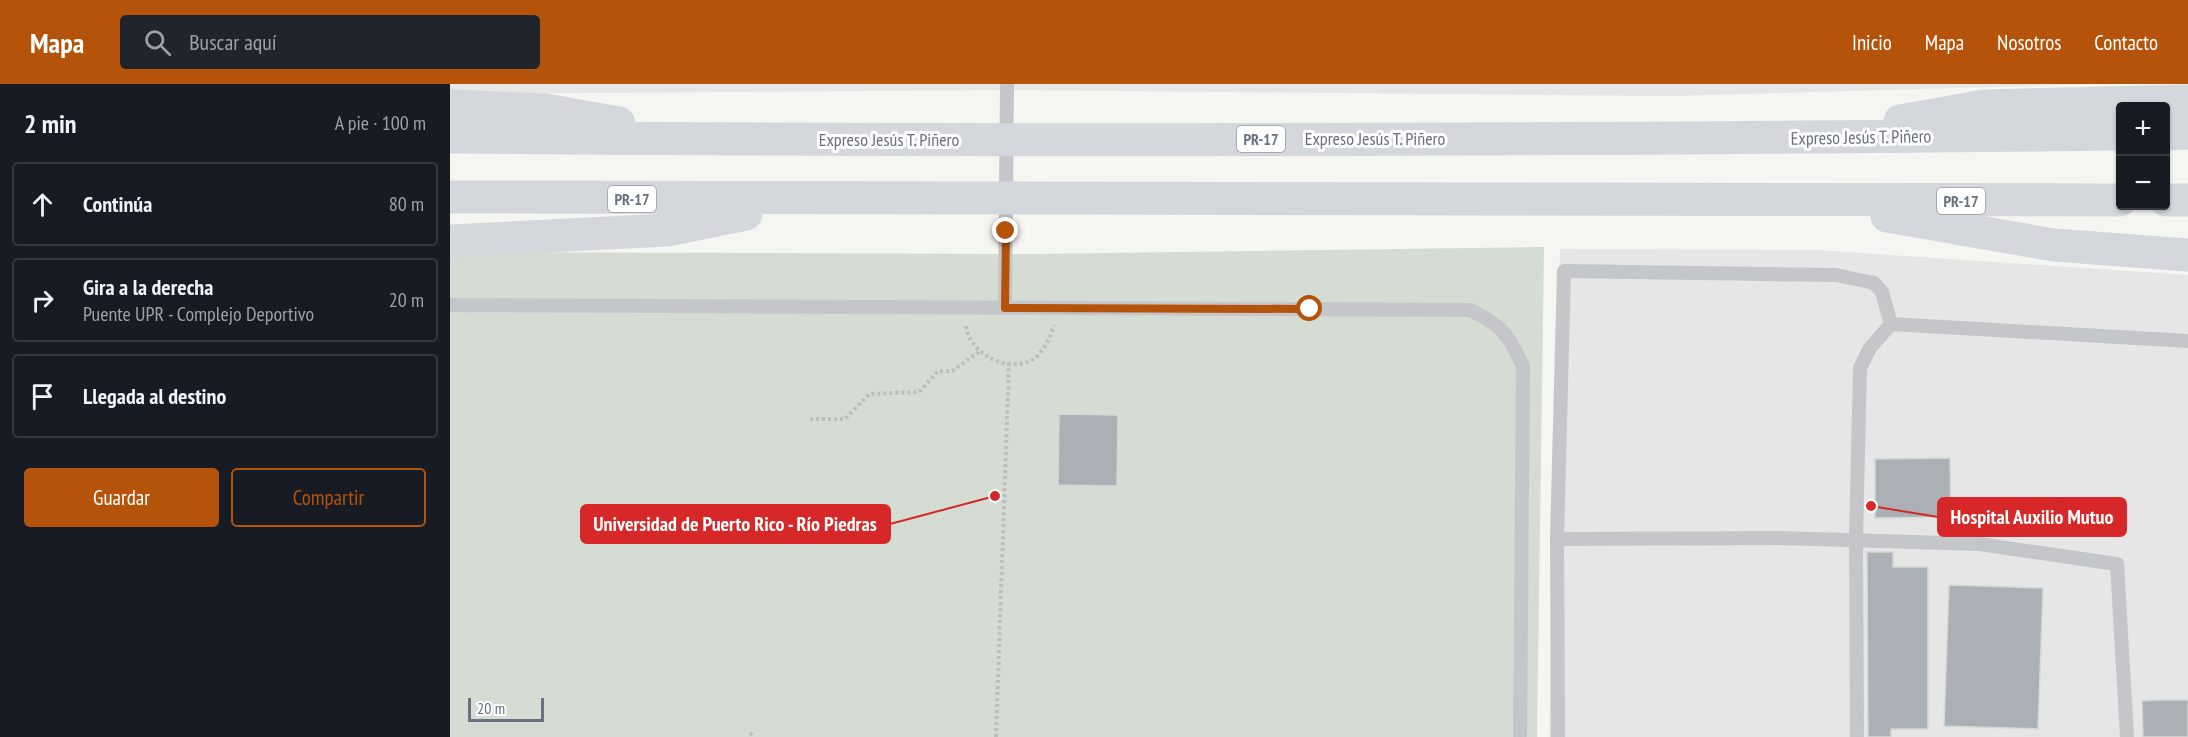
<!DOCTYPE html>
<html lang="es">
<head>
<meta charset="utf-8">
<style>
	body { margin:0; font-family:"PT Sans Narrow",sans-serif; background:#20242c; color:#f1f3f6 }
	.controls { position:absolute; right:18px; top:18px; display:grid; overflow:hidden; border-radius:6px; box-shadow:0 2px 4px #0004 }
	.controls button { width:54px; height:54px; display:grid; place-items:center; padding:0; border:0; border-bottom:2px solid #363941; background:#171b24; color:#f1f3f6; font:30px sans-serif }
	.scale { position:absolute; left:18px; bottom:15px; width:76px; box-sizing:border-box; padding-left:6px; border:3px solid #667081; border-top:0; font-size:16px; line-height:21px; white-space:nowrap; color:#667081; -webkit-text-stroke:4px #fff; paint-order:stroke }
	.stop { position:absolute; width:18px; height:18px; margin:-14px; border:4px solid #b45309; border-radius:50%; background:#fff }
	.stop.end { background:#b45309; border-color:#fff; box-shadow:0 2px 6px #0008 }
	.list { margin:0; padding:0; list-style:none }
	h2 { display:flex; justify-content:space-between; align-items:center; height:78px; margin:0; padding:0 24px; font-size:26px }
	h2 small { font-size:20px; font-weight:400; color:#9ea1a6 }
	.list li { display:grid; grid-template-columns:39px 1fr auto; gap:18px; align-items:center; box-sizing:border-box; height:84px; margin:0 12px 12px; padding:0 12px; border:2px solid #363941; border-radius:6px }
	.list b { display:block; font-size:22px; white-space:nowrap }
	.list p { margin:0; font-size:20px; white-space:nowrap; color:#9ea1a6 }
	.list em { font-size:20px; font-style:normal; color:#9ea1a6 }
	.actions { display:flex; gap:12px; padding:18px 24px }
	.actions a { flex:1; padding:14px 0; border:2px solid #b45309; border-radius:6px; text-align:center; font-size:21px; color:#b45309 }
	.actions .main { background:#b45309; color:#fff }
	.icon { flex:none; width:33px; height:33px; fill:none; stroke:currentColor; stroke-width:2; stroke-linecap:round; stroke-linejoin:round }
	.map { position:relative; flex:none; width:1738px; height:653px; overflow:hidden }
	header { display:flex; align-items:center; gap:36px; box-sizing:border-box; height:84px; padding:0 30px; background:#b45309; color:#fff }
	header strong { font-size:28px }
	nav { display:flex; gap:33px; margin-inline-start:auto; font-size:21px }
	.search { width:420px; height:54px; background:#20242c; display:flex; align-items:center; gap:15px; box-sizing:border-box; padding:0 21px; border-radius:6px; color:#9ea1a6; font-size:22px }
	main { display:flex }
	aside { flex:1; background:#171b24 }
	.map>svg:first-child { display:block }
	.built { fill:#e5e6e5 }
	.green { fill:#d5dcd3 }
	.building { fill:#aab0b6; stroke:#d6d7d5; stroke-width:1.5 }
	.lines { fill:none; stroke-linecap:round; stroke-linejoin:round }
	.path { stroke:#bdbec1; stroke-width:4; stroke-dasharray:3 3; stroke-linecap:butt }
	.service { stroke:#c4c6ca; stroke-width:14 }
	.motorway { stroke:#d4d7dc; stroke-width:33 }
	.route { stroke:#b45309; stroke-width:8 }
	.labels { text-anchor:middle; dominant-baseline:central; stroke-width:6; stroke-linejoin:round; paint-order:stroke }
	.shield { fill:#fff; stroke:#949ba7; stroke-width:1.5 }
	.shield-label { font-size:16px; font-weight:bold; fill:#667081 }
	.street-label { font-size:18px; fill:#667081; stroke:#fff }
	.leader { fill:none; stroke:#d62828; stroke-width:2 }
	.callout-dot { fill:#d62828; stroke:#fff; stroke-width:2 }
	.callout { fill:#d62828; stroke:#d62828; stroke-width:2 }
	.callout-label { font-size:20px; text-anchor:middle; font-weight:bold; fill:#fff }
</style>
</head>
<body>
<header>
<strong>Mapa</strong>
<div class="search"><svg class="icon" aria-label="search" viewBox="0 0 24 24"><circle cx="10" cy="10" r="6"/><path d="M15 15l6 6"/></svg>Buscar aquí</div>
<nav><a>Inicio</a><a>Mapa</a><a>Nosotros</a><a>Contacto</a></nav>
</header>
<main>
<aside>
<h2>2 min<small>A pie · 100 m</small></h2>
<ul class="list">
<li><svg class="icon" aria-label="ahead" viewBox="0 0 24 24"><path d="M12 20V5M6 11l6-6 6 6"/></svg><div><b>Continúa</b></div><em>80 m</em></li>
<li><svg class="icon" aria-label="right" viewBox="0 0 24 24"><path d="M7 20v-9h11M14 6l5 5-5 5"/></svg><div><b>Gira a la derecha</b><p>Puente UPR - Complejo Deportivo</p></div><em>20 m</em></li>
<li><svg class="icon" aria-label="arrive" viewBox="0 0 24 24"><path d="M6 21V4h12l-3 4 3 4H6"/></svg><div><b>Llegada al destino</b></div></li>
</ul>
<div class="actions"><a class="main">Guardar</a><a>Compartir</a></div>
</aside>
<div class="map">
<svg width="1738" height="653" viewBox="0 0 1738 653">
	<rect width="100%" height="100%" fill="#f5f5f2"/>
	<g class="built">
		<path d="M0 0H1646L1222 12 557 6 0 10Z"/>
		<path d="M1110 165 1366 166 1738 191V653H1099Z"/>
	</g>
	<path class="green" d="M1094 163 1087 653H0V168L583 170Z"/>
	<g class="building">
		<path d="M609 330 668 331 667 402 608 401Z"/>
		<path d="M1500 374 1501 433 1425 434V375Z"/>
		<path d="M1417 468H1443V483H1478V645H1441V653H1418Z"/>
		<path d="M1499 501 1593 504 1588 645 1494 642Z"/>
		<path d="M1707 616H1738V653H1693L1692 617Z"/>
	</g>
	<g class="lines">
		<g class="path">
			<path d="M516 242C520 271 560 291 585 274 594 267 601 251 604 241"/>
			<path d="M360 335H395L419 310 469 308 488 287H502L529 268"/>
			<path d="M300 649 304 653"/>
			<path d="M546 653 559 279"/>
		</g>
		<g class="service">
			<path d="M0 221 1020 226C1053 242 1058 250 1073 282L1070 653"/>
			<path d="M555 224 557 0"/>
			<path d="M1107 455 1330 454 1529 460 1667 480 1677 653"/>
			<path d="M1108 653 1107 455 1114 187 1386 191 1424 199 1432 208 1441 240 1738 257"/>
			<path d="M1407 653 1406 455 1410 284 1420 264 1441 240"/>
		</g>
		<g class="motorway">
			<path d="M0 22 95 26 169 39"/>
			<path d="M1450 37 1534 22 1738 17"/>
			<path d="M1716 50 1738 49"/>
			<path d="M0 53C557 58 1114 56 1670 50"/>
			<path d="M0 113C557 118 1114 119 1670 116"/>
			<path d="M1716 116H1738"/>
			<path d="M1437 132 1604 161 1738 171"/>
			<path d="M0 157 217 146 296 130"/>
		</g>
	</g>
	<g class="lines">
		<path class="route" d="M556 147 555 224 860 225"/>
	</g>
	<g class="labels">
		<g class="shield">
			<rect x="787" y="42" width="48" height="26" rx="4.5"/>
			<rect x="158" y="102" width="48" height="26" rx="4.5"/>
			<rect x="1487" y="104" width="48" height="26" rx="4.5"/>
		</g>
		<g class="shield-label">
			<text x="811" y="55">PR-17</text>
			<text x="182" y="115">PR-17</text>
			<text x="1511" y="117">PR-17</text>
		</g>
		<g class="street-label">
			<text transform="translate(1411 53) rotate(-1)">Expreso Jesús T. Piñero</text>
			<text x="925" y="54">Expreso Jesús T. Piñero</text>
			<text x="439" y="55">Expreso Jesús T. Piñero</text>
		</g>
	</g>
	<path class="leader" d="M1421 422L1488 433M545 412L440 440"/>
	<g class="callout-dot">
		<circle cx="1421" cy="422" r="6"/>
		<circle cx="545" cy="412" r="6"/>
	</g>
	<g class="callout">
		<rect x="1488" y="414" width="188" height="38" rx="6"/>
		<rect x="131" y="421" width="309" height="38" rx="6"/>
	</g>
	<g class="callout-label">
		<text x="1582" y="440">Hospital Auxilio Mutuo</text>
		<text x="285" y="447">Universidad de Puerto Rico - Río Piedras</text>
	</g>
</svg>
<div class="controls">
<button>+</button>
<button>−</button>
</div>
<div class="scale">20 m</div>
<div class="stop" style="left:860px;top:225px"></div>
<div class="stop end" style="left:556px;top:147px"></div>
</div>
</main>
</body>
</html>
